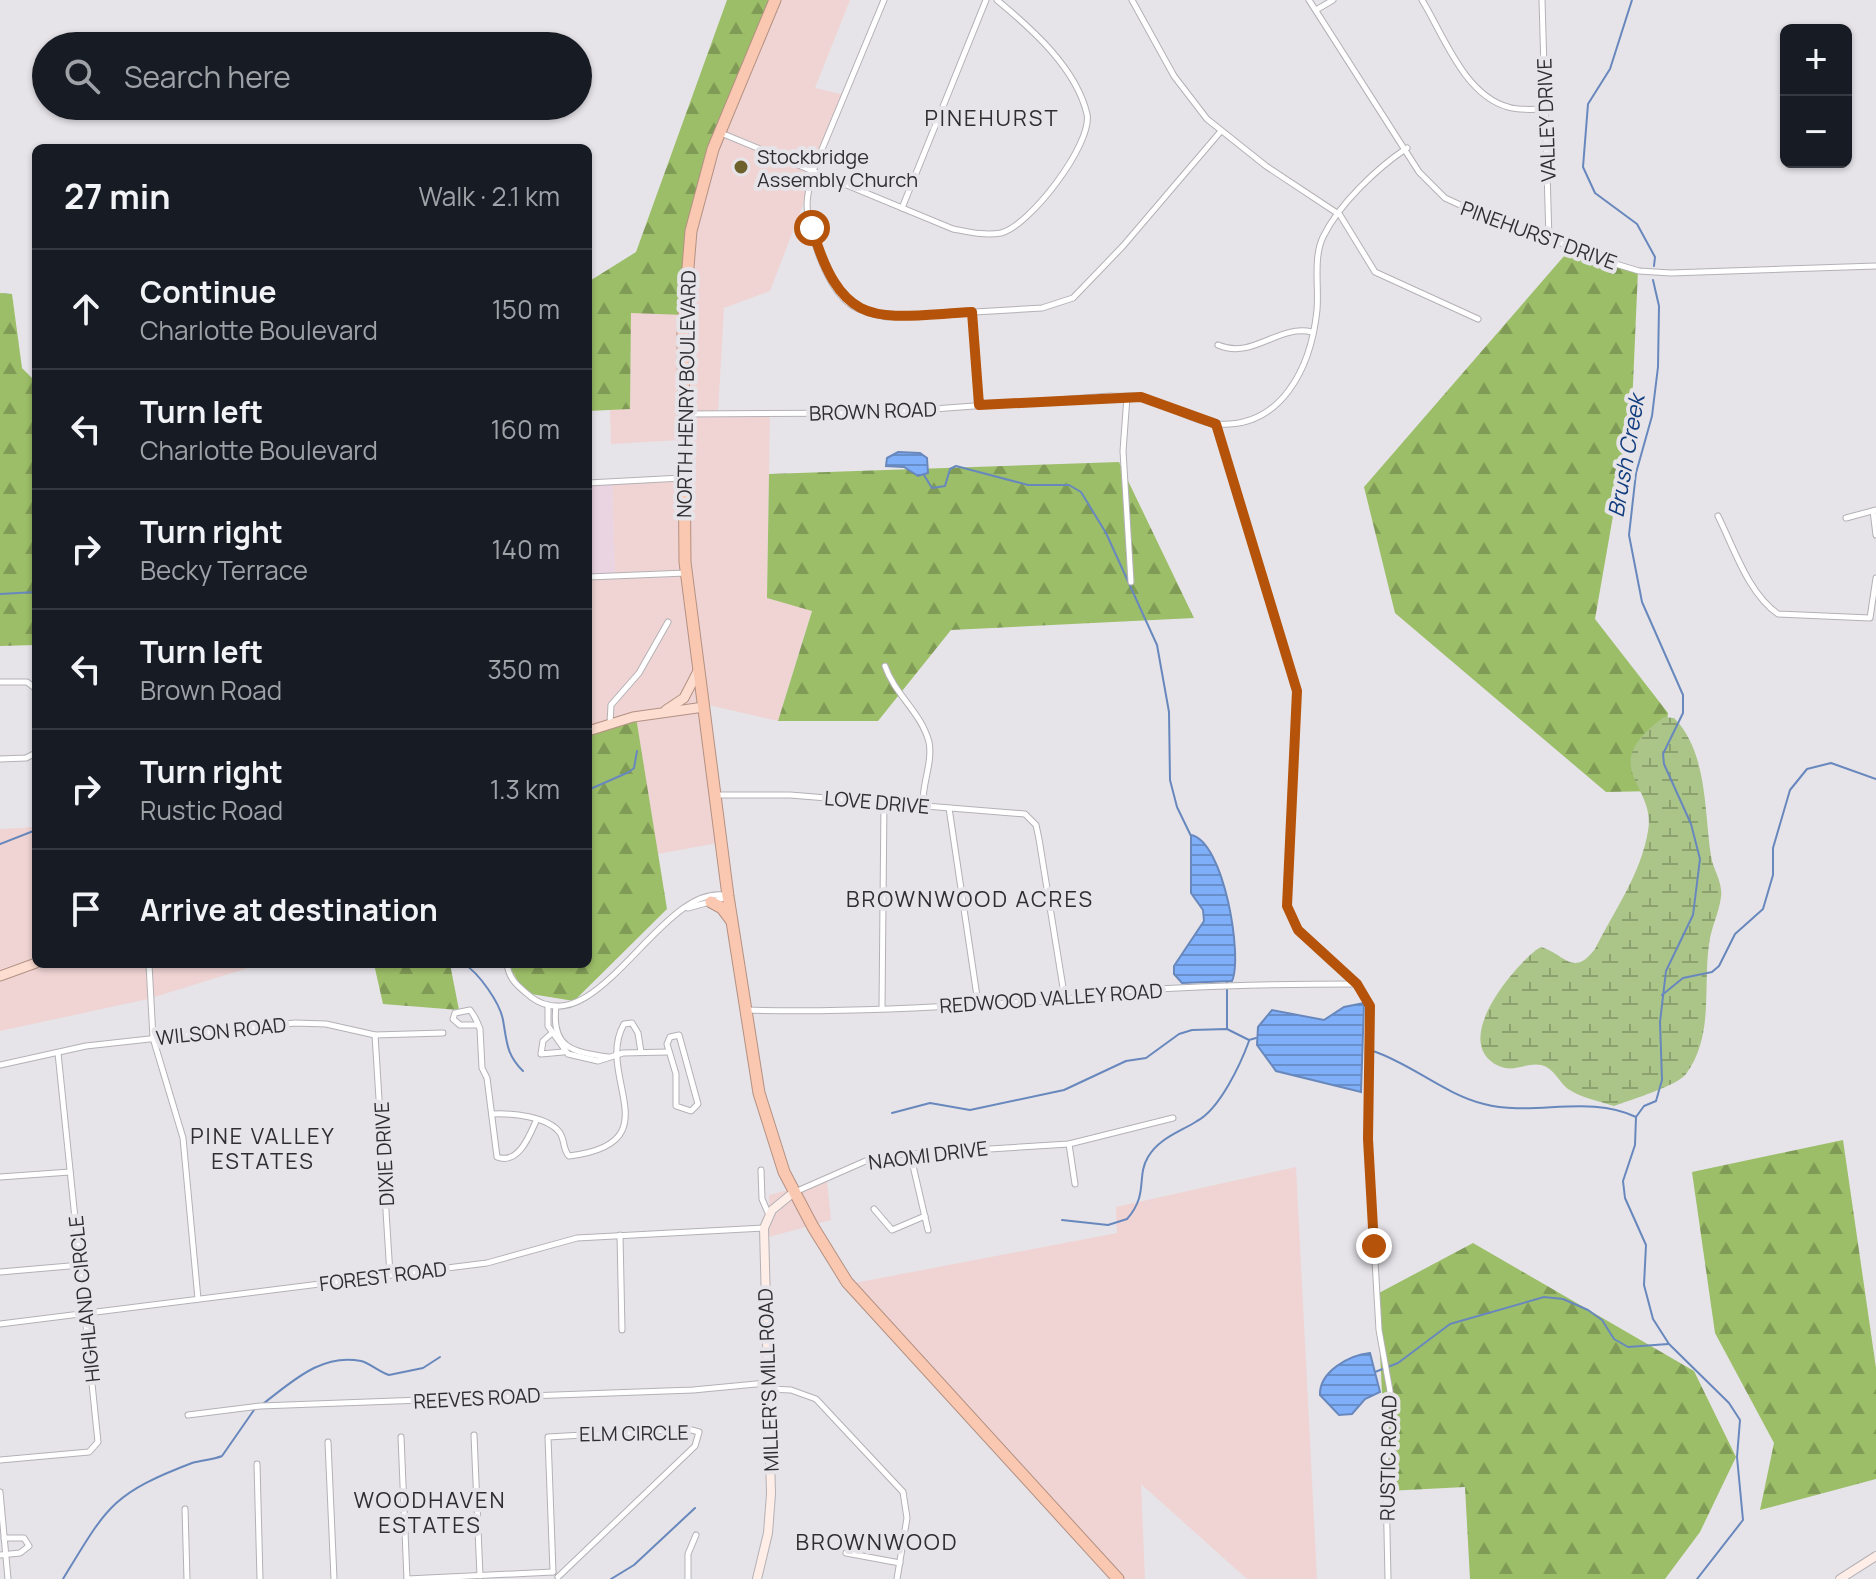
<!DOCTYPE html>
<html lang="en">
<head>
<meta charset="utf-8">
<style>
	body { margin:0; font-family:Manrope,sans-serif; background:#242831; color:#f1f3f6 }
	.controls { position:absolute; right:24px; top:24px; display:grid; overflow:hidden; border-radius:12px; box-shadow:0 2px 6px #0004 }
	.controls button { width:72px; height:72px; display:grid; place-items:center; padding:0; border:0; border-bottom:2px solid #363941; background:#171b24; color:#f1f3f6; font:40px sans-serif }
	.stop { position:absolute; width:24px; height:24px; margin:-18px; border:6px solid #b45309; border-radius:50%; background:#fff }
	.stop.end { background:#b45309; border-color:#fff; box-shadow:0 2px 8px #0008 }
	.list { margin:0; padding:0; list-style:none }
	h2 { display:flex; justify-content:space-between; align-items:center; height:104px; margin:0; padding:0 32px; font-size:34px }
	h2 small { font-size:26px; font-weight:400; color:#9ea1a6 }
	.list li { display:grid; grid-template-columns:52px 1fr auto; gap:24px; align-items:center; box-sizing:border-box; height:120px; padding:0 32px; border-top:2px solid #363941 }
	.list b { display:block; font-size:30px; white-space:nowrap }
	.list p { margin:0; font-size:26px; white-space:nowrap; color:#9ea1a6 }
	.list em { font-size:26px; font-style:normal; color:#9ea1a6 }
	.icon { flex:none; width:44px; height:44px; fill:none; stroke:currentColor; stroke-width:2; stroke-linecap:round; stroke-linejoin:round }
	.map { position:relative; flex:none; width:1876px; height:1579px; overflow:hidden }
	.search { position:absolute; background:#171b24; box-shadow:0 2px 6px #0004; left:32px; top:32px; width:560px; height:88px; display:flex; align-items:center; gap:20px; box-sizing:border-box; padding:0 28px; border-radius:44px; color:#9ea1a6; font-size:30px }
	.panel { position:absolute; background:#171b24; box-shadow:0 2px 6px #0004; left:32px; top:144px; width:560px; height:824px; border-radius:12px }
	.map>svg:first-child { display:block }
	.commercial { fill:#efd4d3 }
	.industrial { fill:#ead4e1 }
	.forest { fill:url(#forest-firs) }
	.wetland { fill:url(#wetland-marsh) }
	.water { fill:url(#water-rules); stroke:#6888bd; stroke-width:2 }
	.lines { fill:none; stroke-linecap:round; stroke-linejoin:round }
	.stream { stroke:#6888bd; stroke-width:2 }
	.street-casing { stroke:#b4b1b6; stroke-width:7 }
	.secondary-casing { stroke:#b4b1b6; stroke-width:10 }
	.primary-casing { stroke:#b39183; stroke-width:11 }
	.highway-casing { stroke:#b39183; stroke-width:13 }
	.street { stroke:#fff; stroke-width:5 }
	.secondary { stroke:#feeee7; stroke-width:8 }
	.primary { stroke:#fcddd0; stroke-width:9 }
	.highway { stroke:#fac7b0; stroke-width:11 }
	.route { stroke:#b45309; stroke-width:10 }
	.poi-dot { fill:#6c602d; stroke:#e6e4e9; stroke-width:3 }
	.labels { text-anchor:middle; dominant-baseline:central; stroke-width:8; stroke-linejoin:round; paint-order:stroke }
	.street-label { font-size:20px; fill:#2f2e30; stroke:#e6e4e9 }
	.poi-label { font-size:20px; fill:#2f2e30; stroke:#e6e4e9; text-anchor:start }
	.neighbourhood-label { font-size:22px; letter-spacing:2px; fill:#2f2e30; stroke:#e6e4e9 }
	.water-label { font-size:22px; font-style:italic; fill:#113c7d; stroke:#e6e4e9 }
</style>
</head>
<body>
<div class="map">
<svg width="1876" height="1579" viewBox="0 0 1876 1579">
	<defs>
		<pattern id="forest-firs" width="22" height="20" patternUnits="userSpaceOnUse" patternTransform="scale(2)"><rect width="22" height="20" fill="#9cbe68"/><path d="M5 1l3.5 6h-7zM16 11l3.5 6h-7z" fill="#809b56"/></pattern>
		<pattern id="wetland-marsh" width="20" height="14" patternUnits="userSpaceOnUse" patternTransform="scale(2)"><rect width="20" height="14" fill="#abc488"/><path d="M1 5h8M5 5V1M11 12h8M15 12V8" fill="none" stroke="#8ca070"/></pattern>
		<pattern id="water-rules" width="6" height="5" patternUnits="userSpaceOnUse" patternTransform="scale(2)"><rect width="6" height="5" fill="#80aff9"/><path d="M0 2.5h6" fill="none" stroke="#698fca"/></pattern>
	</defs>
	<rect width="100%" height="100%" fill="#e6e4e9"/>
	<g class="commercial">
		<path d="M772 0H850L815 88 845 95 770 291 724 308 718 413 770 411 767 598 812 610 778 721 704 704 723 842 658 854 636 718 588 733V579L615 577 612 483 682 478 681 440 611 444 610 409H630L631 313 691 226Z"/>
		<path d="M36 827V964H261L148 999 0 1031V829Z"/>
		<path d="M1296 1167 1317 1579H1247L1141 1484 1145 1579H1124L844 1285 1117 1233 1116 1207Z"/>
		<path d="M827 1180 831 1220 769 1237V1195Z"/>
	</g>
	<path class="industrial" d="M588 483H612L615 577 588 579Z"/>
	<g class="forest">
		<path d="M727 0H772L691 226 685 315 631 313 630 409 588 411V282L636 252Z"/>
		<path d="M1571 248 1638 270 1632 407 1595 619 1668 713 1659 791 1606 792 1395 613 1364 487Z"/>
		<path d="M0 293 12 294 22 368 36 382V645L0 646Z"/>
		<path d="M1119 462 1194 618 951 630 878 721H778L812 611 767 598 769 474Z"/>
		<path d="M636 717 667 909 574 1001 525 993 508 964H588V733Z"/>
		<path d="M374 964H450L459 1010 383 1004Z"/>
		<path d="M1843 1140 1876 1368V1479L1760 1510 1774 1443 1715 1333 1692 1172Z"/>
		<path d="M1473 1243 1694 1371 1736 1457 1700 1532 1665 1579H1470L1465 1487 1387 1491 1377 1294Z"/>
	</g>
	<path class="wetland" d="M1664 717 1674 718C1708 752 1704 812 1711 856 1713 870 1723 882 1721 897 1719 913 1711 928 1709 944 1703 988 1714 1036 1686 1074 1677 1086 1630 1100 1614 1106 1599 1101 1581 1098 1568 1089 1559 1082 1554 1068 1541 1065 1527 1062 1513 1073 1499 1066 1449 1043 1513 968 1536 950L1541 947C1565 954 1573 978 1595 949 1614 911 1641 874 1648 831 1657 784 1594 768 1664 717Z"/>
	<g class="water">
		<path d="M898 452 920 453 927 458 928 473 918 476 904 467 886 466 887 458Z"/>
		<path d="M1191 835C1224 841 1243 957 1232 981L1182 983 1174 974V966L1204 921 1203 910 1191 893Z"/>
		<path d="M1364 1003 1361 1092 1276 1071 1257 1045 1258 1027 1272 1010 1324 1020 1344 1007Z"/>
		<path d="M1370 1353 1380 1392 1365 1399 1352 1414 1339 1415 1320 1395C1319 1372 1349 1355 1370 1353Z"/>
	</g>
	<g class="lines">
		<g class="stream">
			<path d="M1632 0 1610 69 1588 104 1583 167 1595 193 1637 224 1655 257 1654 266"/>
			<path d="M1653 280 1659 306 1658 367 1652 416 1636 473 1629 535 1642 602 1683 695V713L1663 754 1664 764 1691 824 1700 859 1693 915 1666 971 1660 1022 1662 1080 1656 1101 1644 1106 1636 1117 1635 1145 1623 1181 1625 1198 1646 1245 1644 1285 1653 1319 1669 1344 1729 1403 1740 1420 1737 1457 1743 1520 1697 1579"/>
			<path d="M924 475 932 488 945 486 950 469 956 466 1028 485H1069L1081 492 1106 533 1157 645 1169 712 1170 780 1177 807 1191 836"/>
			<path d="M0 594 36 592"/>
			<path d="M588 790 629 772 634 768 637 751"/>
			<path d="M0 844 36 830"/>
			<path d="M464 964C479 973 500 1003 503 1020 507 1042 506 1054 523 1071"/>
			<path d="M1227 982V1029"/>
			<path d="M1662 995 1683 978 1712 972 1719 966 1735 934 1763 909 1773 875V848L1790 790 1807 769 1831 763 1876 779"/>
			<path d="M1373 1051C1412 1064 1444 1094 1484 1104 1532 1117 1589 1094 1636 1117"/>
			<path d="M892 1113 930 1103 970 1110 1064 1090 1126 1061 1146 1058 1179 1034 1192 1030 1227 1029 1249 1040 1256 1038"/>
			<path d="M1062 1220 1108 1225 1127 1219C1149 1194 1136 1177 1148 1157 1159 1138 1180 1132 1197 1121 1220 1109 1241 1063 1249 1041"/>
			<path d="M1375 1372 1398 1363 1450 1324 1544 1297 1563 1299 1588 1310 1602 1320 1614 1339 1628 1347 1668 1344"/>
			<path d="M264 1403C293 1381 322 1353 361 1361 370 1363 379 1372 389 1375L423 1368 440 1357"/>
			<path d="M63 1579C107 1507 111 1494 192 1463 202 1460 212 1460 222 1456L254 1410"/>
			<path d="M611 1579 634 1565 695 1508"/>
		</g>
		<g class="street-casing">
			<g id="street">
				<path d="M884 0 813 171C810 185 805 200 808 215 813 242 827 288 851 305 862 312 874 314 887 317L1042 308 1073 298 1123 246 1221 131"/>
				<path d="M1132 0 1174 76 1207 119 1266 166 1340 215 1375 272 1478 319"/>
				<path d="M1309 0 1419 172 1445 198 1495 221 1557 241 1586 255 1639 271 1671 273 1876 266"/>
				<path d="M1422 0C1443 34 1464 95 1508 107 1520 111 1534 109 1546 109"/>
				<path d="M1542 0 1549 239"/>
				<path d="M1316 10 1333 0"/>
				<path d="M721 133 953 229C969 232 985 236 1001 233 1030 226 1093 143 1087 114 1076 68 1032 29 997 0"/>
				<path d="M902 208 986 0"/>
				<path d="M972 312 979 405"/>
				<path d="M1218 345C1253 360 1278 324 1312 332"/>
				<path d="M1127 397 1123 451 1131 582"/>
				<path d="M686 414 880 413 1110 396C1120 397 1131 395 1141 397 1166 402 1189 421 1216 424 1282 429 1311 367 1317 310 1319 286 1313 258 1323 237 1339 204 1377 168 1407 148"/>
				<path d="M1216 424 1297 691 1287 906 1298 930 1357 984 1370 1006 1368 1139 1379 1330 1390 1391 1385 1437 1388 1579"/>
				<path d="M588 483 682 478"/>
				<path d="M1873 511 1876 535"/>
				<path d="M1718 516C1734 548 1748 593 1778 614L1870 618 1876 578"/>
				<path d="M1846 518 1876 510"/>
				<path d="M588 577 686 573"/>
				<path d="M885 666C895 695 921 712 929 742 933 762 922 784 923 804"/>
				<path d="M0 682H27L36 689"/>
				<path d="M610 723 611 705 639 673 668 622"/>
				<path d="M0 759 26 758 36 753"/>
				<path d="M716 795H790L1025 814 1036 825 1039 839 1065 1000"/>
				<path d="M949 808 978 1003"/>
				<path d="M688 908 728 897"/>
				<path d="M149 964 153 1038 183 1138 198 1299"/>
				<path d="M507 964C509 980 519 987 531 997 598 1047 662 879 728 896"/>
				<path d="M548 1005V1026L568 1054 598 1061 623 1053 668 1052"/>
				<path d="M556 1006C551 1047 571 1052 608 1057"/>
				<path d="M882 1007 884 801"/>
				<path d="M746 1010C851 1013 956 1006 1061 1000 1075 999 1089 994 1103 993 1187 986 1272 984 1357 984"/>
				<path d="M478 1025H460L453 1019 455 1013 470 1010C475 1016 477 1021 480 1029L482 1068 487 1078 497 1157C518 1165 529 1137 536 1121"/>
				<path d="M552 1033 543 1041 541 1054 563 1052"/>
				<path d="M375 1035 390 1275"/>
				<path d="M679 1035 698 1104 691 1111 676 1106V1074L667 1044 670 1037Z"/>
				<path d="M0 1065 86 1046 295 1023 326 1024 375 1035 443 1033"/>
				<path d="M492 1114C511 1113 548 1116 560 1133 565 1141 563 1150 569 1156 674 1143 594 1076 624 1024L632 1023 638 1033 641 1052"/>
				<path d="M1069 1144 1075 1184"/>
				<path d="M910 1153 928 1230"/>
				<path d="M761 1170 762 1199 769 1215"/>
				<path d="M0 1177 70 1172"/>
				<path d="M795 1192 877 1156 1069 1144 1173 1118"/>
				<path d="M874 1209 892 1230 925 1216"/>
				<path d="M620 1235 622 1330"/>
				<path d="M0 1272 81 1265"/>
				<path d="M0 1324 487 1263 577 1238 764 1228"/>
				<path d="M768 1389 791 1390 816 1399 903 1492 907 1518 897 1579"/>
				<path d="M188 1415 260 1406 693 1390 767 1383"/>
				<path d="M474 1435 480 1576"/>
				<path d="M401 1437 407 1579"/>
				<path d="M328 1442 334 1579"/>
				<path d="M0 1460 89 1452 98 1442 58 1053"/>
				<path d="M257 1464 260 1579"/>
				<path d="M0 1492 8 1579"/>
				<path d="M185 1509 187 1579"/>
				<path d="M846 1553 900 1563"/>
				<path d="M0 1555 20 1553 29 1546 24 1538H4"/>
				<path d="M553 1572 548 1437 688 1429 699 1432 695 1446 558 1577"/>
				<path d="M407 1579 553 1572"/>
				<path d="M688 1579V1554L696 1535"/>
			</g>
		</g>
		<g class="secondary-casing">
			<g id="secondary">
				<path d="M757 1579 768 1533 771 1494 764 1228 772 1210 794 1192"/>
				<path d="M1840 1579 1876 1556"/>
			</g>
		</g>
		<g class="primary-casing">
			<g id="primary">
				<path d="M666 710 684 698 698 671"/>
				<path d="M588 731 633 717 704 707"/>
				<path d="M0 976 36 963"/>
			</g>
		</g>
		<g class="highway-casing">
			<g id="highway">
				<path d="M775 0 713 149 691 231 683 328 685 562 728 896 759 1093 784 1172 813 1227 847 1282 1118 1579"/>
				<path d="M711 902 722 908 731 920"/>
			</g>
		</g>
		<use href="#street" class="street"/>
		<use href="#secondary" class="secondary"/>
		<use href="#primary" class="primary"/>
		<use href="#highway" class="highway"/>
	</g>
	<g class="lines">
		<path class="route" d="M812 228C843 333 878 317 972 312L979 405 1141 397 1216 424 1297 691 1287 906 1298 930 1357 984 1370 1006 1368 1139 1374 1246"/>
	</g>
	<circle class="poi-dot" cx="741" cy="167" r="8"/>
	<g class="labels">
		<g class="street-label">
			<text transform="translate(1546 120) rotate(-92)">VALLEY DRIVE</text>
			<text transform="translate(1539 235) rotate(20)">PINEHURST DRIVE</text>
			<text transform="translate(686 394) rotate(-89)">NORTH HENRY BOULEVARD</text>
			<text transform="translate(873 411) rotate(-2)">BROWN ROAD</text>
			<text transform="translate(877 802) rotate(5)">LOVE DRIVE</text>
			<text transform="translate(1051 998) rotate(-4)">REDWOOD VALLEY ROAD</text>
			<text transform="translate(221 1031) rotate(-6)">WILSON ROAD</text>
			<text transform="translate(384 1154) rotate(-93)">DIXIE DRIVE</text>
			<text transform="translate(928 1155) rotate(-7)">NAOMI DRIVE</text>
			<text transform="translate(383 1276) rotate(-7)">FOREST ROAD</text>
			<text transform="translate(84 1299) rotate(-96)">HIGHLAND CIRCLE</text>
			<text transform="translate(768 1380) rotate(-92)">MILLER'S MILL ROAD</text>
			<text transform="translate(477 1398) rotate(-3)">REEVES ROAD</text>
			<text transform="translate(634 1433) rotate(-1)">ELM CIRCLE</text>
			<text transform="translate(1388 1458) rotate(-89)">RUSTIC ROAD</text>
		</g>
		<g class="poi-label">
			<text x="757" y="156">Stockbridge<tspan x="757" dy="23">Assembly Church</tspan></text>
		</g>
		<g class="neighbourhood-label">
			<text x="992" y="118">PINEHURST</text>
			<text x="970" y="899">BROWNWOOD ACRES</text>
			<text x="263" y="1136">PINE VALLEY<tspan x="263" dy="25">ESTATES</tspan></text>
			<text x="430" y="1500">WOODHAVEN<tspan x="430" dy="25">ESTATES</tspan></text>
			<text x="877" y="1542">BROWNWOOD</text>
		</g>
		<g class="water-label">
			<text transform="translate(1626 456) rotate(-80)">Brush Creek</text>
		</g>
	</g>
</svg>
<div class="controls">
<button>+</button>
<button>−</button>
</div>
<div class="stop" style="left:812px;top:228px"></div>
<div class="stop end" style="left:1374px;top:1246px"></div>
<div class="search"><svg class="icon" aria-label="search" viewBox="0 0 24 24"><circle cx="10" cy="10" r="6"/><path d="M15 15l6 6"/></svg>Search here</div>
<section class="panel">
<h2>27 min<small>Walk · 2.1 km</small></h2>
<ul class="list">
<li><svg class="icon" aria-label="ahead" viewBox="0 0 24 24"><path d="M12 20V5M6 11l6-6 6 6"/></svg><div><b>Continue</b><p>Charlotte Boulevard</p></div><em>150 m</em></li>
<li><svg class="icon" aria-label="left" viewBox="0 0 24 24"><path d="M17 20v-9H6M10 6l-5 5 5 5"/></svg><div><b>Turn left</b><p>Charlotte Boulevard</p></div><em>160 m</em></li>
<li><svg class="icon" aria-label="right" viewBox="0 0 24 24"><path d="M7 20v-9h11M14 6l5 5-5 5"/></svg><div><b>Turn right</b><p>Becky Terrace</p></div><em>140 m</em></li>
<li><svg class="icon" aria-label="left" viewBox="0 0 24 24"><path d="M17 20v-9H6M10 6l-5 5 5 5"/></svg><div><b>Turn left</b><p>Brown Road</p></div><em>350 m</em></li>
<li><svg class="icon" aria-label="right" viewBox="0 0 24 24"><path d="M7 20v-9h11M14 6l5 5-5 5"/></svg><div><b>Turn right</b><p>Rustic Road</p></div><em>1.3 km</em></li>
<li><svg class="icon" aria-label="arrive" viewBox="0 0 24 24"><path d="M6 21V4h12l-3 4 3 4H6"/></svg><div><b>Arrive at destination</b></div></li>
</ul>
</section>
</div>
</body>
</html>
